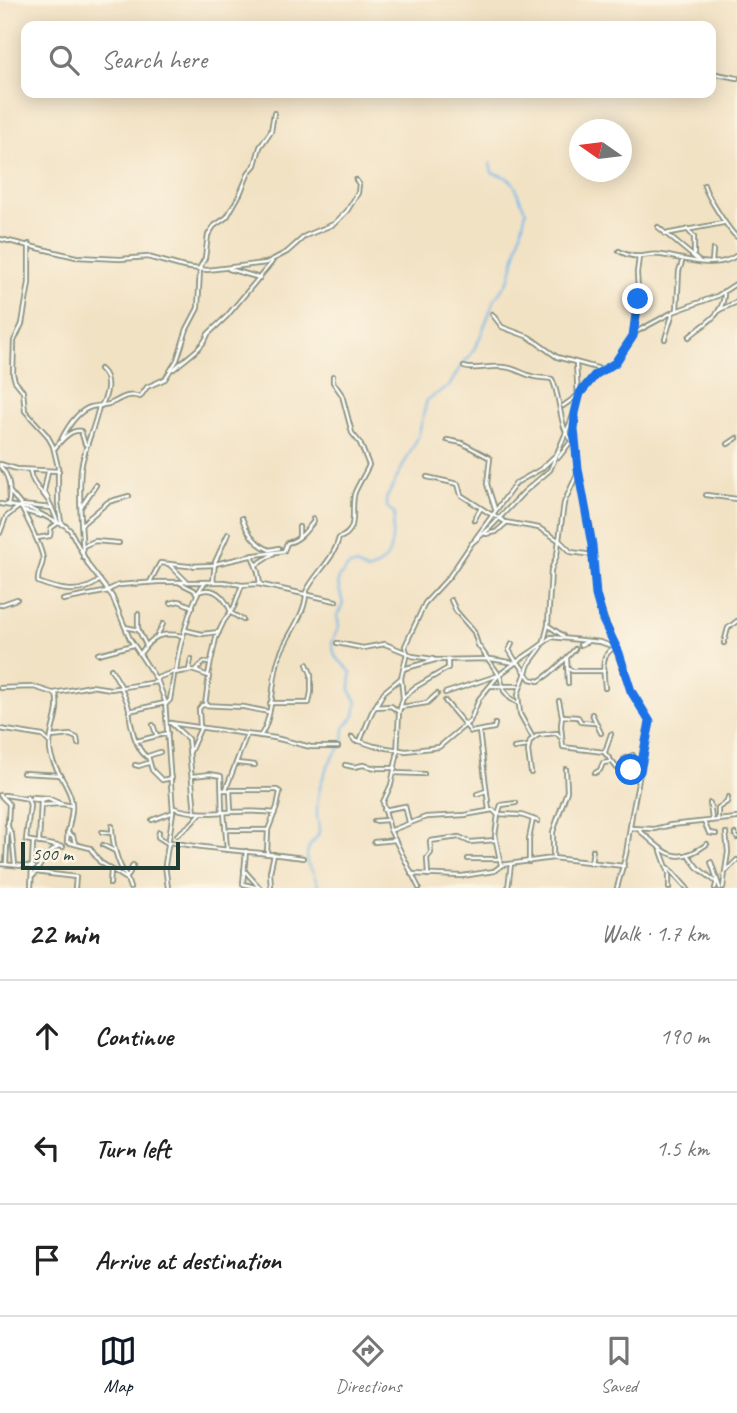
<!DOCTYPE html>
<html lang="en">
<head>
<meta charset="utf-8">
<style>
	body { margin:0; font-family:Caveat,sans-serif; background:#f2f2f2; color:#222 }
	.compass { position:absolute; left:569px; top:119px; width:63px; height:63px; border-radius:50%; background:#fff; box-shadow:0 4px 18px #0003; rotate:284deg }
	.scale { position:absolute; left:21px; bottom:18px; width:159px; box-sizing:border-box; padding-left:7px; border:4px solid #1f3d34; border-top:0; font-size:19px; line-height:24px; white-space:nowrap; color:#1f3d34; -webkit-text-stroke:5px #fcf5e5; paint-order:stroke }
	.stop { position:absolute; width:21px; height:21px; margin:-16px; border:5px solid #1a73e8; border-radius:50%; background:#fff }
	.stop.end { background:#1a73e8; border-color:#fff; box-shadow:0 2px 7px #0008 }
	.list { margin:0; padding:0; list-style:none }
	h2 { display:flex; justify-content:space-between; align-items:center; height:91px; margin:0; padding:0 28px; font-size:30px }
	h2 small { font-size:23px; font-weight:400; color:#767676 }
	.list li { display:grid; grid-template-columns:46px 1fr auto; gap:21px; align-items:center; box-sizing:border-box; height:112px; padding:0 28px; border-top:2px solid #e0e0e0 }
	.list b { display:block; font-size:26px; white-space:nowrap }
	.list em { font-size:23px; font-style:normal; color:#767676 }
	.icon { flex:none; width:38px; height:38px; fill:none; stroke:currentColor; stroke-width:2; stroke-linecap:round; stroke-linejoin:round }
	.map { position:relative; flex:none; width:737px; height:888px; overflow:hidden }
	.search { position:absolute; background:#fff; box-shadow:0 4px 18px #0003; left:21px; right:21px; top:21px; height:77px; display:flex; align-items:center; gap:18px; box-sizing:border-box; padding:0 24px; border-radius:14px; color:#767676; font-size:26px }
	.sheet { height:427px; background:#fff }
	nav { display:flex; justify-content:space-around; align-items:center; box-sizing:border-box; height:98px; border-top:2px solid #e0e0e0; background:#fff; font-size:19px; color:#767676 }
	nav a { display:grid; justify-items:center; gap:4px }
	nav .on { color:#111827 }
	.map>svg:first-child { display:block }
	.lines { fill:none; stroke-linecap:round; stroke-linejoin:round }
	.stream { stroke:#71b6e7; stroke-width:2 }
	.street-casing { stroke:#88907c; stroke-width:6 }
	.street { stroke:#fff; stroke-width:2.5 }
	.route { stroke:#1a73e8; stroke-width:9 }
</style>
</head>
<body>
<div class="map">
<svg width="737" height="888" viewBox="0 0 737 888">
	<rect width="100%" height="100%" fill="#fcf5e5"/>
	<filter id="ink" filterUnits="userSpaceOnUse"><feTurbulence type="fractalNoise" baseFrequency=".0143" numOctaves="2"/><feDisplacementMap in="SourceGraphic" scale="14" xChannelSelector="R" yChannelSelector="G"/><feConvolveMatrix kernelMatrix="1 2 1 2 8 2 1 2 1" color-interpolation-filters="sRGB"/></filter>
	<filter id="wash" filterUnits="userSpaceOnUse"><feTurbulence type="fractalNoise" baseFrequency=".00686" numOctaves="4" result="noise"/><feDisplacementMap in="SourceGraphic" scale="28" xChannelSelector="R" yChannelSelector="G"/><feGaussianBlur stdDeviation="1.57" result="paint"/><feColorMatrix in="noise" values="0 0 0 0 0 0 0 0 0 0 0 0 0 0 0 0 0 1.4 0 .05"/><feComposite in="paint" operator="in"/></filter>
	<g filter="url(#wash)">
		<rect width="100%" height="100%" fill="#f2e2c4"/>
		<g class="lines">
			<path class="stream" d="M319 888 313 872 307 864C305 840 318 843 319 831 319 825 317 820 317 814 316 792 326 760 343 745L344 728 355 715 357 702 350 690 351 672 335 656 332 643 339 626 337 616 343 604 338 584 339 577 349 566 356 565 368 571C398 559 389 542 395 514L387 507 386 499 418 437 427 400 450 385 460 367 470 356 479 340 495 299 510 278 526 211C513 190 521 178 492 173L490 163"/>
		</g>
	</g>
	<g filter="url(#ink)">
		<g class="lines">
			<g class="street-casing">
				<g id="street">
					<path d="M711 73 737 78"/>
					<path d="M704 185C706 194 729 231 737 237"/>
					<path d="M658 227 700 262"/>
					<path d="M687 229 694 237V254"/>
					<path d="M665 234 723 223"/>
					<path d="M0 239 76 257 120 259 148 257 184 267 207 270 266 263 287 252 305 236 334 224 347 211 358 193 359 184 356 180"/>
					<path d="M29 244V283L22 324 14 341 13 374 15 381 23 391 25 411 47 435 53 446 58 467V503L61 522 70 530 89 566 112 596 130 639 158 682 165 701 173 812 165 865 168 888"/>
					<path d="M619 251C640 262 646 252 662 255 683 258 717 271 737 255"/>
					<path d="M712 262 713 250"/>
					<path d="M199 269 205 258 208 235 214 226 227 217 240 194 249 172 255 165 260 147 271 131 274 113"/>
					<path d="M229 269 260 278"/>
					<path d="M677 310 679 271 682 262"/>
					<path d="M719 310 737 302"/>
					<path d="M492 314 502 327 529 337 557 357 604 370"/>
					<path d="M633 334 639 307 637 273 639 257"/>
					<path d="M689 337C704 323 725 316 724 291"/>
					<path d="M665 339 673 312"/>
					<path d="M576 363 578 398"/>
					<path d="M464 367C476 371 489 365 503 367 514 367 524 375 535 377 541 378 547 378 552 379 561 396 559 430 572 440"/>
					<path d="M100 369C111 378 108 394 101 406"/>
					<path d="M174 369C185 358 203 349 208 334L227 316 272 262"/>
					<path d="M563 406 577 396"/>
					<path d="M61 440C67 428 77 411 91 407 99 405 107 406 114 402 123 397 130 393 140 397L147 387 165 379 177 360 187 329 198 308 200 269"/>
					<path d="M447 440 462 443 490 458 487 484 495 509"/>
					<path d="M728 444 737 438"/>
					<path d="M54 449C61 441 70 429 81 431L85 444"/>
					<path d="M559 457 572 440"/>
					<path d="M0 464 17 469 59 471"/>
					<path d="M0 466C10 476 11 491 8 505"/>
					<path d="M30 471C32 488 47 493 52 508"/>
					<path d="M48 472 44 491 48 498"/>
					<path d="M427 477 458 484 461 495 492 515"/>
					<path d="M10 492 21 505"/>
					<path d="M706 495 737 499"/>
					<path d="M0 504 31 509 58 523 51 528 50 536 37 538"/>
					<path d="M21 507C27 519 43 549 43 560 42 568 37 574 38 582 58 590 81 596 100 580"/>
					<path d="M81 507 96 485"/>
					<path d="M24 511 41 516"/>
					<path d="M493 514 505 522 539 528 560 541 571 552 593 555"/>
					<path d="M242 518C247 532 256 545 270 550L279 548"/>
					<path d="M474 520 481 508"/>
					<path d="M82 524 108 502 129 496"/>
					<path d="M0 533 6 517 21 505 52 508 58 523 64 525"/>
					<path d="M486 534 496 532 506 523"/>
					<path d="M299 537V527"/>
					<path d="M475 539 516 483 541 469 559 452"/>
					<path d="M83 546 95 541 119 543"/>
					<path d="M252 555 258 572 260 584"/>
					<path d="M83 557C82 528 78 498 81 469 84 447 95 428 99 406"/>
					<path d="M169 564 186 581"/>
					<path d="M215 564 255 555 284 551 287 543C301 540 306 530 314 521L313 518"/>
					<path d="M256 565 273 554"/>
					<path d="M150 582 160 563 188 566 215 565"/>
					<path d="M213 582 215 562 228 534"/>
					<path d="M180 583 194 590 197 594"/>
					<path d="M108 590 119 585 158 582H224L242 585 258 584 336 601"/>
					<path d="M198 592C215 585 225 598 231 612"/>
					<path d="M305 594C315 572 333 562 339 538 361 531 349 508 355 492 359 483 365 474 369 465L360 443 352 433 342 395 333 382V376"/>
					<path d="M63 600 109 591"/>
					<path d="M451 600 456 611 474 632 478 645 500 676 504 691 511 699 518 703"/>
					<path d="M171 603 179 601 193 607"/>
					<path d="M0 605 17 599"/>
					<path d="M231 613 243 620"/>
					<path d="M138 614V629L146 645"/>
					<path d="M549 626 563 636"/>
					<path d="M125 627 139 630"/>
					<path d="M185 630 202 634 219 632"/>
					<path d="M157 636 163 624"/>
					<path d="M544 641 548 625 551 570 557 555 564 503 578 472"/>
					<path d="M337 643 363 648 385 644 407 653"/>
					<path d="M724 643 728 628 737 621"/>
					<path d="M512 644 509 650 517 663"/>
					<path d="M580 645 587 642"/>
					<path d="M406 652 412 656 433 659"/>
					<path d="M98 654 133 645"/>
					<path d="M140 654C153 635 160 632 183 636"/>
					<path d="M567 658 568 684"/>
					<path d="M518 662 530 679 539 681C552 673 564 661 575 649"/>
					<path d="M567 668 572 671H604"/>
					<path d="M111 669 121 686"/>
					<path d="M403 669 435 660 491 659 515 663C528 654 540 647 551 637L600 642 617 648"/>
					<path d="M189 670 191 659"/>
					<path d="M195 671 204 662 209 663"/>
					<path d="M174 673 192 670 209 676 205 705"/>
					<path d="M208 675 216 638 224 621 234 607 242 585"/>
					<path d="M157 678 176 671C178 652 192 593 206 582"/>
					<path d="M491 686H519"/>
					<path d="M121 687C123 694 128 702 129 709 130 723 135 749 147 757"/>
					<path d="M0 688 34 687 56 694C61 713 49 730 50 748 50 764 67 782 71 798 75 812 67 827 67 842L90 848 100 862 127 879 130 888"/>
					<path d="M605 688C604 673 599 655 614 648"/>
					<path d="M54 693 91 686 111 689 157 682"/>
					<path d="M445 693 499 675"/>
					<path d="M403 698 414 688 448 668V660"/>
					<path d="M445 701 471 732 494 728 495 724"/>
					<path d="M559 701 562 716"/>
					<path d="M270 703H309L311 692V674L307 664"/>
					<path d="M166 704 170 700 174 675"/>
					<path d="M375 707 391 706 399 712"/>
					<path d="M401 707 427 703 437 694"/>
					<path d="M129 711 165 703"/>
					<path d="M592 714 601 733"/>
					<path d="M170 723 275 738 311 747H338"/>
					<path d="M171 723 188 739 195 813"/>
					<path d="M595 723 581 722 578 717 562 716 561 726 563 747 604 752 617 768 640 771"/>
					<path d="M153 725 157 736"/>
					<path d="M200 727 199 709 202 705 244 707 269 712"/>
					<path d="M0 729 43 736 50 743"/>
					<path d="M479 731 489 810"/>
					<path d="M260 736C273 720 272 681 278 661 284 638 304 619 306 595"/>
					<path d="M51 737 70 735 77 738 78 744"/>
					<path d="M352 737 355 741H360L372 712 384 692 401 678"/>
					<path d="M533 738 520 714 518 694 529 664 541 648"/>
					<path d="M137 741 168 733"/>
					<path d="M359 741 374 746 406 751 439 747 470 721 479 699 499 675 515 663"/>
					<path d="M514 748 528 746"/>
					<path d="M160 752 148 756 152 770 162 780 172 778"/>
					<path d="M190 752 201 727"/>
					<path d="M605 752 611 734"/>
					<path d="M237 763 255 765"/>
					<path d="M135 765 139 766 148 763"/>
					<path d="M345 765 354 767 363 765 376 768H395"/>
					<path d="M623 770 622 766 624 759 633 755"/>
					<path d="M23 773 61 775"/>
					<path d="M394 773 424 774"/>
					<path d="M531 773 528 751 530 741 538 735 557 733 560 737"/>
					<path d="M595 773 600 770 603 763 610 762"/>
					<path d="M193 776 210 774 221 776 222 812"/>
					<path d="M226 789 247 734"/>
					<path d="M222 790H277L280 792 277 807 268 830 267 853"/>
					<path d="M230 790 231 811"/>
					<path d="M477 794 486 791"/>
					<path d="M0 795 9 804 6 864"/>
					<path d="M4 795C17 796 38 803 48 798"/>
					<path d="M27 797 30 805 26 840 63 847"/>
					<path d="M32 797 48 798 61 804"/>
					<path d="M710 803 712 820"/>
					<path d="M41 805 62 804 72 806"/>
					<path d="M174 808C206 819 241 807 275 813"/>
					<path d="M384 810 405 806 409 822"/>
					<path d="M224 812 227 850"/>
					<path d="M497 814 521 815 538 821"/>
					<path d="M498 814 501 805 516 803"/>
					<path d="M152 820 171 813"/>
					<path d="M718 820V808L727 802 728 797"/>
					<path d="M374 821 387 820"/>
					<path d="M704 822 709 833 716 834"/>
					<path d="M7 825 12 835 15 865"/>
					<path d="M112 826C112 842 117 864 127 877"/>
					<path d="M630 828 654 829 671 825 737 818"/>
					<path d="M226 830H268"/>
					<path d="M392 830 426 817 465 815 493 810 498 815 495 836 501 865 553 858 624 866"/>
					<path d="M639 830C664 851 675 868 707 844"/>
					<path d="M102 832 112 833"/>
					<path d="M159 832 158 837 169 844"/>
					<path d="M67 833 73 836 75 843"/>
					<path d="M735 834 737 838"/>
					<path d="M177 835 191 824 201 813"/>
					<path d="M170 842C214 850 259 852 303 858"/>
					<path d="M374 842 395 840"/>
					<path d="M39 843 41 801"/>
					<path d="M103 845 115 851"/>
					<path d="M246 851 243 884 259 888"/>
					<path d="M661 851 669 873V888"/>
					<path d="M689 856 697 867 716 882"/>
					<path d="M553 857V832L567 791 566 769"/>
					<path d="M468 859H498"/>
					<path d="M529 862V839L533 819"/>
					<path d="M711 862 720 888"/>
					<path d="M591 863 593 850"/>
					<path d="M0 864 34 867"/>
					<path d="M669 868 687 888"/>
					<path d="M244 870 260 888"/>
					<path d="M35 872 76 877 75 888"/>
					<path d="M725 872 728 852 726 833"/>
					<path d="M411 874 462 876 494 871 502 865"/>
					<path d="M428 875 427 858 431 853 430 841 459 837 470 842 496 840"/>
					<path d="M33 876 46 856 57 847"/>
					<path d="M128 876 133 865"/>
					<path d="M110 884 111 870"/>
					<path d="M31 888 33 843"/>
					<path d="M271 888 270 872 274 854"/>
					<path d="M419 888 390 830 383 802 391 785 397 756 399 712 403 698 401 678 407 653 405 646 425 603 449 577 472 543 490 528 524 492 550 470 573 416"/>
					<path d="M508 888 511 864"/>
					<path d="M617 888 626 854 632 814 650 722 631 691 595 592 590 527 578 469 574 429 575 413 578 399 586 386 595 375 615 363 636 332 673 312 717 296 737 283"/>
					<path d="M715 888 717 881"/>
					<path d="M723 888 725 872 737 860"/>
				</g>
			</g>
			<use href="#street" class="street"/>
		</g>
	</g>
	<g class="lines" filter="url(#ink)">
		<path class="route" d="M631 770 640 771 650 722 631 691 619 653 603 620 596 595 592 545 578 469 574 429 575 413 580 393 595 375 615 363 633 336 638 299"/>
	</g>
</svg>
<svg class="compass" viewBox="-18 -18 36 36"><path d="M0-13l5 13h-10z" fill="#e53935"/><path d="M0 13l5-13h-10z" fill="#767676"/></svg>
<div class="scale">500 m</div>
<div class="stop" style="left:631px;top:770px"></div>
<div class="stop end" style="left:638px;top:299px"></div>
<div class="search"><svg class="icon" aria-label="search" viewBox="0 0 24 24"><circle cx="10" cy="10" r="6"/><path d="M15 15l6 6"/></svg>Search here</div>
</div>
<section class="sheet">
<h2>22 min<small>Walk · 1.7 km</small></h2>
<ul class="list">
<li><svg class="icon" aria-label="ahead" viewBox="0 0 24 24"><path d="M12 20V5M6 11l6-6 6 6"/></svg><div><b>Continue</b></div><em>190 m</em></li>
<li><svg class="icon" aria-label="left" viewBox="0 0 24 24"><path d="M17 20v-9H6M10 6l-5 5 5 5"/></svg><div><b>Turn left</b></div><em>1.5 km</em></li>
<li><svg class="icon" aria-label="arrive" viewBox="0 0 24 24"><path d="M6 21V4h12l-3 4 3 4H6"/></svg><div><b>Arrive at destination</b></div></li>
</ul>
</section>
<nav>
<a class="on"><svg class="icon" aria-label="map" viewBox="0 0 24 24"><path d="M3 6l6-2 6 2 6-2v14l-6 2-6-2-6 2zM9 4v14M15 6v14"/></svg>Map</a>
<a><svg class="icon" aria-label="directions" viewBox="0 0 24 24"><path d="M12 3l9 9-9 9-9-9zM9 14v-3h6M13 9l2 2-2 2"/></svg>Directions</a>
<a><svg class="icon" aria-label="saved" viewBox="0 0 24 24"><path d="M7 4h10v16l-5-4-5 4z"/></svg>Saved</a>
</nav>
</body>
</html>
